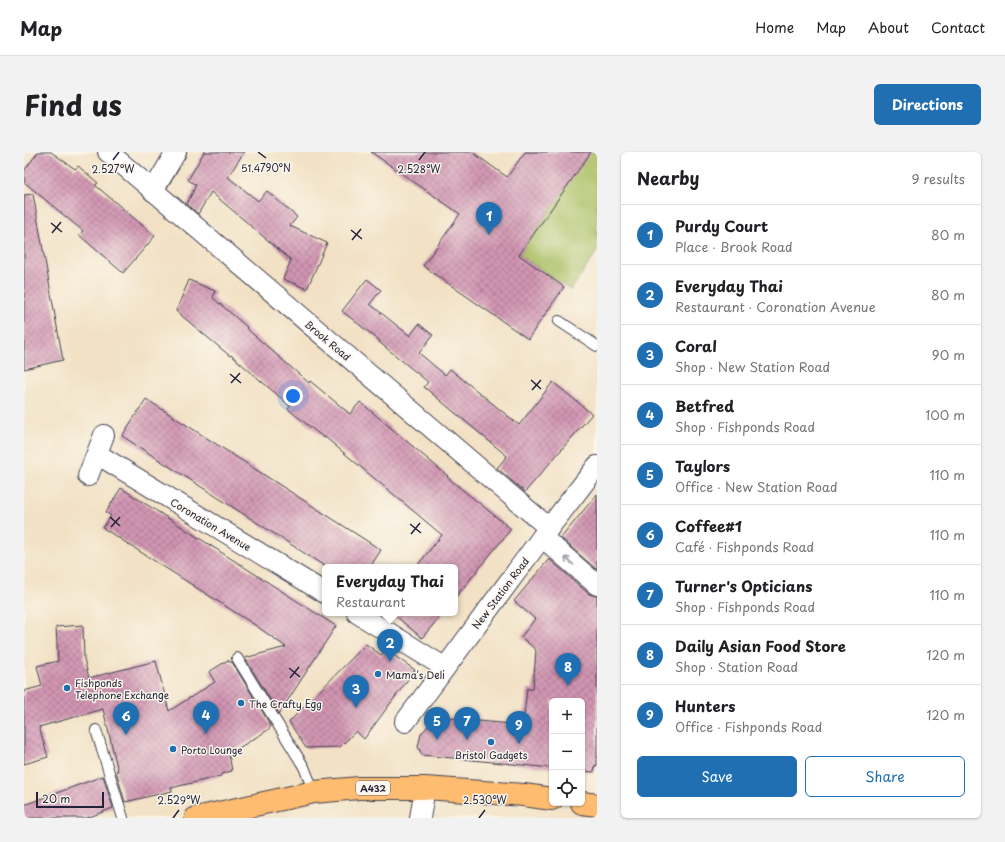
<!DOCTYPE html>
<html lang="en">
<head>
<meta charset="utf-8">
<style>
	body { margin:0; font-family:"Playpen Sans",sans-serif; background:#f2f2f2; color:#202124 }
	.controls { position:absolute; right:12px; bottom:12px; display:grid; overflow:hidden; border-radius:6px; box-shadow:0 1px 3px #0004 }
	.controls button { width:36px; height:36px; display:grid; place-items:center; padding:0; border:0; border-bottom:1px solid #e0e0e0; background:#fff; color:#202124; font:20px sans-serif }
	.scale { position:absolute; left:12px; bottom:10px; width:68px; box-sizing:border-box; padding-left:4px; border:2px solid #22223b; border-top:0; font-size:11px; line-height:14px; white-space:nowrap; color:#22223b; -webkit-text-stroke:3px #fbf7ec; paint-order:stroke }
	.you { position:absolute; left:269px; top:244px; width:14px; height:14px; margin:-10px; border:3px solid #fff; border-radius:50%; background:#1a73e8; box-shadow:0 0 0 6px #1a73e833 }
	.badge { display:grid; place-items:center; width:26px; height:26px; border-radius:50%; background:#1f6fb2; color:#fff; font-size:13px; font-weight:700 }
	.pin { position:absolute; translate:-50% -33px; filter:drop-shadow(0 1px 2px #0008) }
	.pin::after { content:''; position:absolute; top:21px; width:14px; height:12px; background:inherit; clip-path:polygon(0 0,100% 0,50% 100%) }
	.popup { position:absolute; left:298px; top:412px; width:136px; height:52px; box-sizing:border-box; display:grid; place-content:center; border-radius:6px; background:#fff; filter:drop-shadow(0 1px 3px #0005); font-size:13px; white-space:nowrap; color:#757577 }
	.popup b { font-size:15px; color:#202124 }
	.popup::after { content:''; position:absolute; left:50%; top:100%; margin-left:-8px; border:8px solid transparent; border-top-color:#fff }
	.list { margin:0; padding:0; list-style:none }
	h2 { display:flex; justify-content:space-between; align-items:center; height:52px; margin:0; padding:0 16px; font-size:17px }
	h2 small { font-size:13px; font-weight:400; color:#757577 }
	.list li { display:grid; grid-template-columns:26px 1fr auto; gap:12px; align-items:center; box-sizing:border-box; height:60px; padding:0 16px; border-top:1px solid #e0e0e0 }
	.list b { display:block; font-size:15px; white-space:nowrap }
	.list p { margin:0; font-size:13px; white-space:nowrap; color:#757577 }
	.list em { font-size:13px; font-style:normal; color:#757577 }
	.actions { display:flex; gap:8px; padding:12px 16px }
	.actions a { flex:1; padding:9px 0; border:1px solid #1f6fb2; border-radius:6px; text-align:center; font-size:14px; color:#1f6fb2 }
	.actions .main { background:#1f6fb2; color:#fff }
	.icon { flex:none; width:22px; height:22px; fill:none; stroke:currentColor; stroke-width:2; stroke-linecap:round; stroke-linejoin:round }
	.map { position:relative; flex:none; width:573px; height:666px; overflow:hidden; border-radius:6px }
	header { display:flex; align-items:center; gap:24px; box-sizing:border-box; height:56px; padding:0 20px; background:#fff; border-bottom:1px solid #e0e0e0 }
	header strong { font-size:19px }
	nav { display:flex; gap:22px; margin-inline-start:auto; font-size:14px }
	.intro { display:flex; align-items:center; justify-content:space-between; box-sizing:border-box; height:96px; padding:0 24px }
	h1 { margin:0; font-size:28px }
	.button { padding:10px 18px; border-radius:6px; background:#1f6fb2; color:#fff; font-size:14px; font-weight:700 }
	main { display:flex; gap:24px; padding:0 24px }
	aside { flex:1; background:#fff; border-radius:6px; box-shadow:0 1px 3px #0004 }
	.map>svg:first-child { display:block }
	.green { fill:#aabf64; stroke:#667050 }
	.building { fill:url(#building-cross-hatch) }
	.lines { fill:none; stroke-linecap:round; stroke-linejoin:round }
	.lane-casing { stroke:#413f50; stroke-width:12 }
	.street-casing { stroke:#413f50; stroke-width:22 }
	.primary-casing { stroke:#413f50; stroke-width:24 }
	.lane { stroke:#fff; stroke-width:10 }
	.street { stroke:#fff; stroke-width:20 }
	.primary { stroke:#fdbc6f; stroke-width:22 }
	.oneway { stroke:#9c9ca7 }
	.ticks { fill:none; stroke:#22223b; stroke-width:1.5 }
	.poi-dot { fill:#1f6fb2; stroke:#fbf7ec; stroke-width:1.5 }
	.labels { text-anchor:middle; dominant-baseline:central; stroke-width:3; stroke-linejoin:round; paint-order:stroke }
	.shield { fill:#fbf7ec; stroke:#636270; stroke-width:1 }
	.shield-label { font-size:9px; font-weight:bold; fill:#22223b }
	.street-label { font-size:10px; fill:#22223b; stroke:#fbf7ec }
	.poi-label { font-size:10px; fill:#22223b; stroke:#fbf7ec; text-anchor:start }
	.ticks-label { font-size:10px; text-anchor:middle; fill:#22223b; stroke:#fbf7ec; stroke-width:3; stroke-linejoin:round; paint-order:stroke }
</style>
</head>
<body>
<header>
<strong>Map</strong>
<nav><a>Home</a><a>Map</a><a>About</a><a>Contact</a></nav>
</header>
<div class="intro"><h1>Find us</h1><a class="button">Directions</a></div>
<main>
<div class="map">
<svg width="573" height="666" viewBox="0 0 573 666">
	<defs>
		<pattern id="building-cross-hatch" width="8" height="8" patternUnits="userSpaceOnUse"><rect width="8" height="8" fill="#d195b2"/><path d="M0 0l8 8M0 8l8-8" fill="none" stroke="#a97992"/></pattern>
	</defs>
	<rect width="100%" height="100%" fill="#fbf7ec"/>
	<filter id="ink" filterUnits="userSpaceOnUse"><feTurbulence type="fractalNoise" baseFrequency=".025" numOctaves="2"/><feDisplacementMap in="SourceGraphic" scale="8" xChannelSelector="R" yChannelSelector="G"/><feConvolveMatrix kernelMatrix="1 2 1 2 8 2 1 2 1" color-interpolation-filters="sRGB"/></filter>
	<filter id="wash" filterUnits="userSpaceOnUse"><feTurbulence type="fractalNoise" baseFrequency=".012" numOctaves="4" result="noise"/><feDisplacementMap in="SourceGraphic" scale="16" xChannelSelector="R" yChannelSelector="G"/><feGaussianBlur stdDeviation="0.9" result="paint"/><feColorMatrix in="noise" values="0 0 0 0 0 0 0 0 0 0 0 0 0 0 0 0 0 1.4 0 .05"/><feComposite in="paint" operator="in"/></filter>
	<g filter="url(#wash)">
		<rect width="100%" height="100%" fill="#f2e1c4"/>
		<path class="green" d="M566 0H573V99L547 138 495 103Z"/>
		<g id="blocks">
			<g class="building">
				<path d="M14 0H27L51 17 54 14 74 31 71 33 131 84 99 121 55 83 59 79 0 30V19Z"/>
				<path d="M180 0H220L204 25 234 49 243 39 273 65 266 74 303 91 283 137 259 127 267 108 187 40 174 62 163 52 172 33 164 28Z"/>
				<path d="M347 0H448L483 25 501 0H567L495 103 540 135 504 187 399 114 436 62Z"/>
				<path d="M9 42 39 208 0 217V43Z"/>
				<path d="M343 127 357 138 346 152 386 184 395 172 409 183 395 201 421 223 426 217 495 273 529 230 568 262 501 340 473 316 483 304 400 235 404 230 355 190 356 189 318 159Z"/>
				<path d="M165 128 191 139 189 146 223 175 222 176 285 231 286 229 326 262 336 250 424 324 423 325 487 377 431 446V415H392L418 383 301 285 300 286 264 257 266 254 207 203 206 204 152 159Z"/>
				<path d="M122 247 357 398 346 415H302L98 284Z"/>
				<path d="M97 336 312 474 255 562 221 506 262 495 231 473 79 376 87 364 82 360Z"/>
				<path d="M573 342V418L537 386Z"/>
				<path d="M525 407 565 442 573 444V614L571 613 570 620 558 619V549H528V616L398 603 394 595 397 582 413 564 443 568 499 573 503 537H509L512 498 497 485 511 467 490 449Z"/>
				<path d="M368 461H419L398 486Z"/>
				<path d="M59 473 60 507 65 526 132 509 145 559 191 530 185 520 204 508 205 510H208L247 574 244 578 205 602 208 619 197 622V624L147 636 148 639 101 650 92 619H94L79 557 15 575 24 605 0 612V539L18 534 13 514 34 509 32 475Z"/>
				<path d="M342 492 357 503 362 498 391 518 340 587 332 579 316 595 282 596 265 570Z"/>
				<path d="M79 624 89 656 63 666H0V653Z"/>
			</g>
		</g>
	</g>
	<g filter="url(#ink)">
		<use href="#blocks" fill-opacity="0" stroke="#413f50" stroke-width="1"/>
		<g class="lines">
			<g class="lane-casing">
				<g id="lane">
					<path d="M535 169 573 194"/>
					<path d="M213 506 280 615 290 640"/>
					<path d="M72 578 99 666"/>
				</g>
			</g>
			<g class="street-casing">
				<g id="street">
					<path d="M84 0 525 376"/>
					<path d="M129 39 152 0"/>
					<path d="M73 302 301 441"/>
					<path d="M64 324 80 283"/>
					<path d="M518 385 573 433"/>
					<path d="M333 461 420 515"/>
					<path d="M381 570 518 385 573 314"/>
					<path d="M396 666 401 636"/>
				</g>
			</g>
			<g class="primary-casing">
				<g id="primary">
					<path d="M558 651 573 653"/>
					<path d="M172 666 290 640 335 636H401L500 643 528 647"/>
				</g>
			</g>
			<use href="#lane" class="lane"/>
			<use href="#street" class="street"/>
			<use href="#primary" class="primary"/>
		</g>
		<defs><path id="oneway-shaft" d="M-6 0H5M1.5-3L5.5 0L1.5 3" fill="none" stroke-width="1.6" stroke-linecap="round" stroke-linejoin="round"/></defs>
		<use class="oneway" href="#oneway-shaft" transform="translate(545 409) rotate(-139)"/>
	</g>
	<path class="ticks" d="M234 0 242 6M89 8 95 0M395 8 401 0M27 71 38 80M327 78 338 87M28 81 37 70M328 88 337 77M206 222 217 231M507 228 517 237M207 231 216 221M508 238 517 228M86 365 96 374M386 372 397 381M87 375 96 365M387 382 396 371M265 516 276 525M266 526 275 515M149 666 155 658M455 666 461 658"/>
	<g class="poi-dot">
		<circle cx="354" cy="522" r="4"/>
		<circle cx="43" cy="536" r="4"/>
		<circle cx="217" cy="551" r="4"/>
		<circle cx="467" cy="590" r="4"/>
		<circle cx="149" cy="597" r="4"/>
	</g>
	<g class="labels">
		<rect class="shield" x="332" y="629" width="34" height="14" rx="3"/>
		<g class="shield-label">
			<text x="349" y="636">A432</text>
		</g>
		<g class="street-label">
			<text transform="translate(304 188) rotate(40)">Brook Road</text>
			<text transform="translate(187 372) rotate(31)">Coronation Avenue</text>
			<text transform="translate(476 441) rotate(-53)">New Station Road</text>
		</g>
		<g class="poi-label">
			<text x="362" y="522">Mama's Deli</text>
			<text x="51" y="530">Fishponds<tspan x="51" dy="12">Telephone Exchange</tspan></text>
			<text x="225" y="551">The Crafty Egg</text>
			<text x="157" y="597">Porto Lounge</text>
			<text x="467" y="602" text-anchor="middle">Bristol Gadgets</text>
		</g>
	</g>
	<g class="ticks-label">
		<text x="242" y="20">51.4790°N</text>
		<text x="89" y="21">2.527°W</text>
		<text x="395" y="21">2.528°W</text>
		<text x="155" y="652">2.529°W</text>
		<text x="461" y="652">2.530°W</text>
	</g>
</svg>
<div class="controls">
<button>+</button>
<button>−</button>
<button><svg class="icon" aria-label="locate" viewBox="0 0 24 24"><circle cx="12" cy="12" r="6"/><path d="M12 2v4M12 18v4M2 12h4M18 12h4"/></svg></button>
</div>
<div class="scale">20 m</div>
<div class="you"></div>
<div class="pin badge" style="left:465px;top:83px">1</div>
<div class="pin badge" style="left:366px;top:510px">2</div>
<div class="popup"><b>Everyday Thai</b>Restaurant</div>
<div class="pin badge" style="left:332px;top:556px">3</div>
<div class="pin badge" style="left:182px;top:582px">4</div>
<div class="pin badge" style="left:413px;top:588px">5</div>
<div class="pin badge" style="left:102px;top:583px">6</div>
<div class="pin badge" style="left:443px;top:588px">7</div>
<div class="pin badge" style="left:544px;top:534px">8</div>
<div class="pin badge" style="left:495px;top:592px">9</div>
</div>
<aside>
<h2>Nearby<small>9 results</small></h2>
<ul class="list">
<li><span class="badge">1</span><div><b>Purdy Court</b><p>Place · Brook Road</p></div><em>80 m</em></li>
<li><span class="badge">2</span><div><b>Everyday Thai</b><p>Restaurant · Coronation Avenue</p></div><em>80 m</em></li>
<li><span class="badge">3</span><div><b>Coral</b><p>Shop · New Station Road</p></div><em>90 m</em></li>
<li><span class="badge">4</span><div><b>Betfred</b><p>Shop · Fishponds Road</p></div><em>100 m</em></li>
<li><span class="badge">5</span><div><b>Taylors</b><p>Office · New Station Road</p></div><em>110 m</em></li>
<li><span class="badge">6</span><div><b>Coffee#1</b><p>Café · Fishponds Road</p></div><em>110 m</em></li>
<li><span class="badge">7</span><div><b>Turner's Opticians</b><p>Shop · Fishponds Road</p></div><em>110 m</em></li>
<li><span class="badge">8</span><div><b>Daily Asian Food Store</b><p>Shop · Station Road</p></div><em>120 m</em></li>
<li><span class="badge">9</span><div><b>Hunters</b><p>Office · Fishponds Road</p></div><em>120 m</em></li>
</ul>
<div class="actions"><a class="main">Save</a><a>Share</a></div>
</aside>
</main>
</body>
</html>
